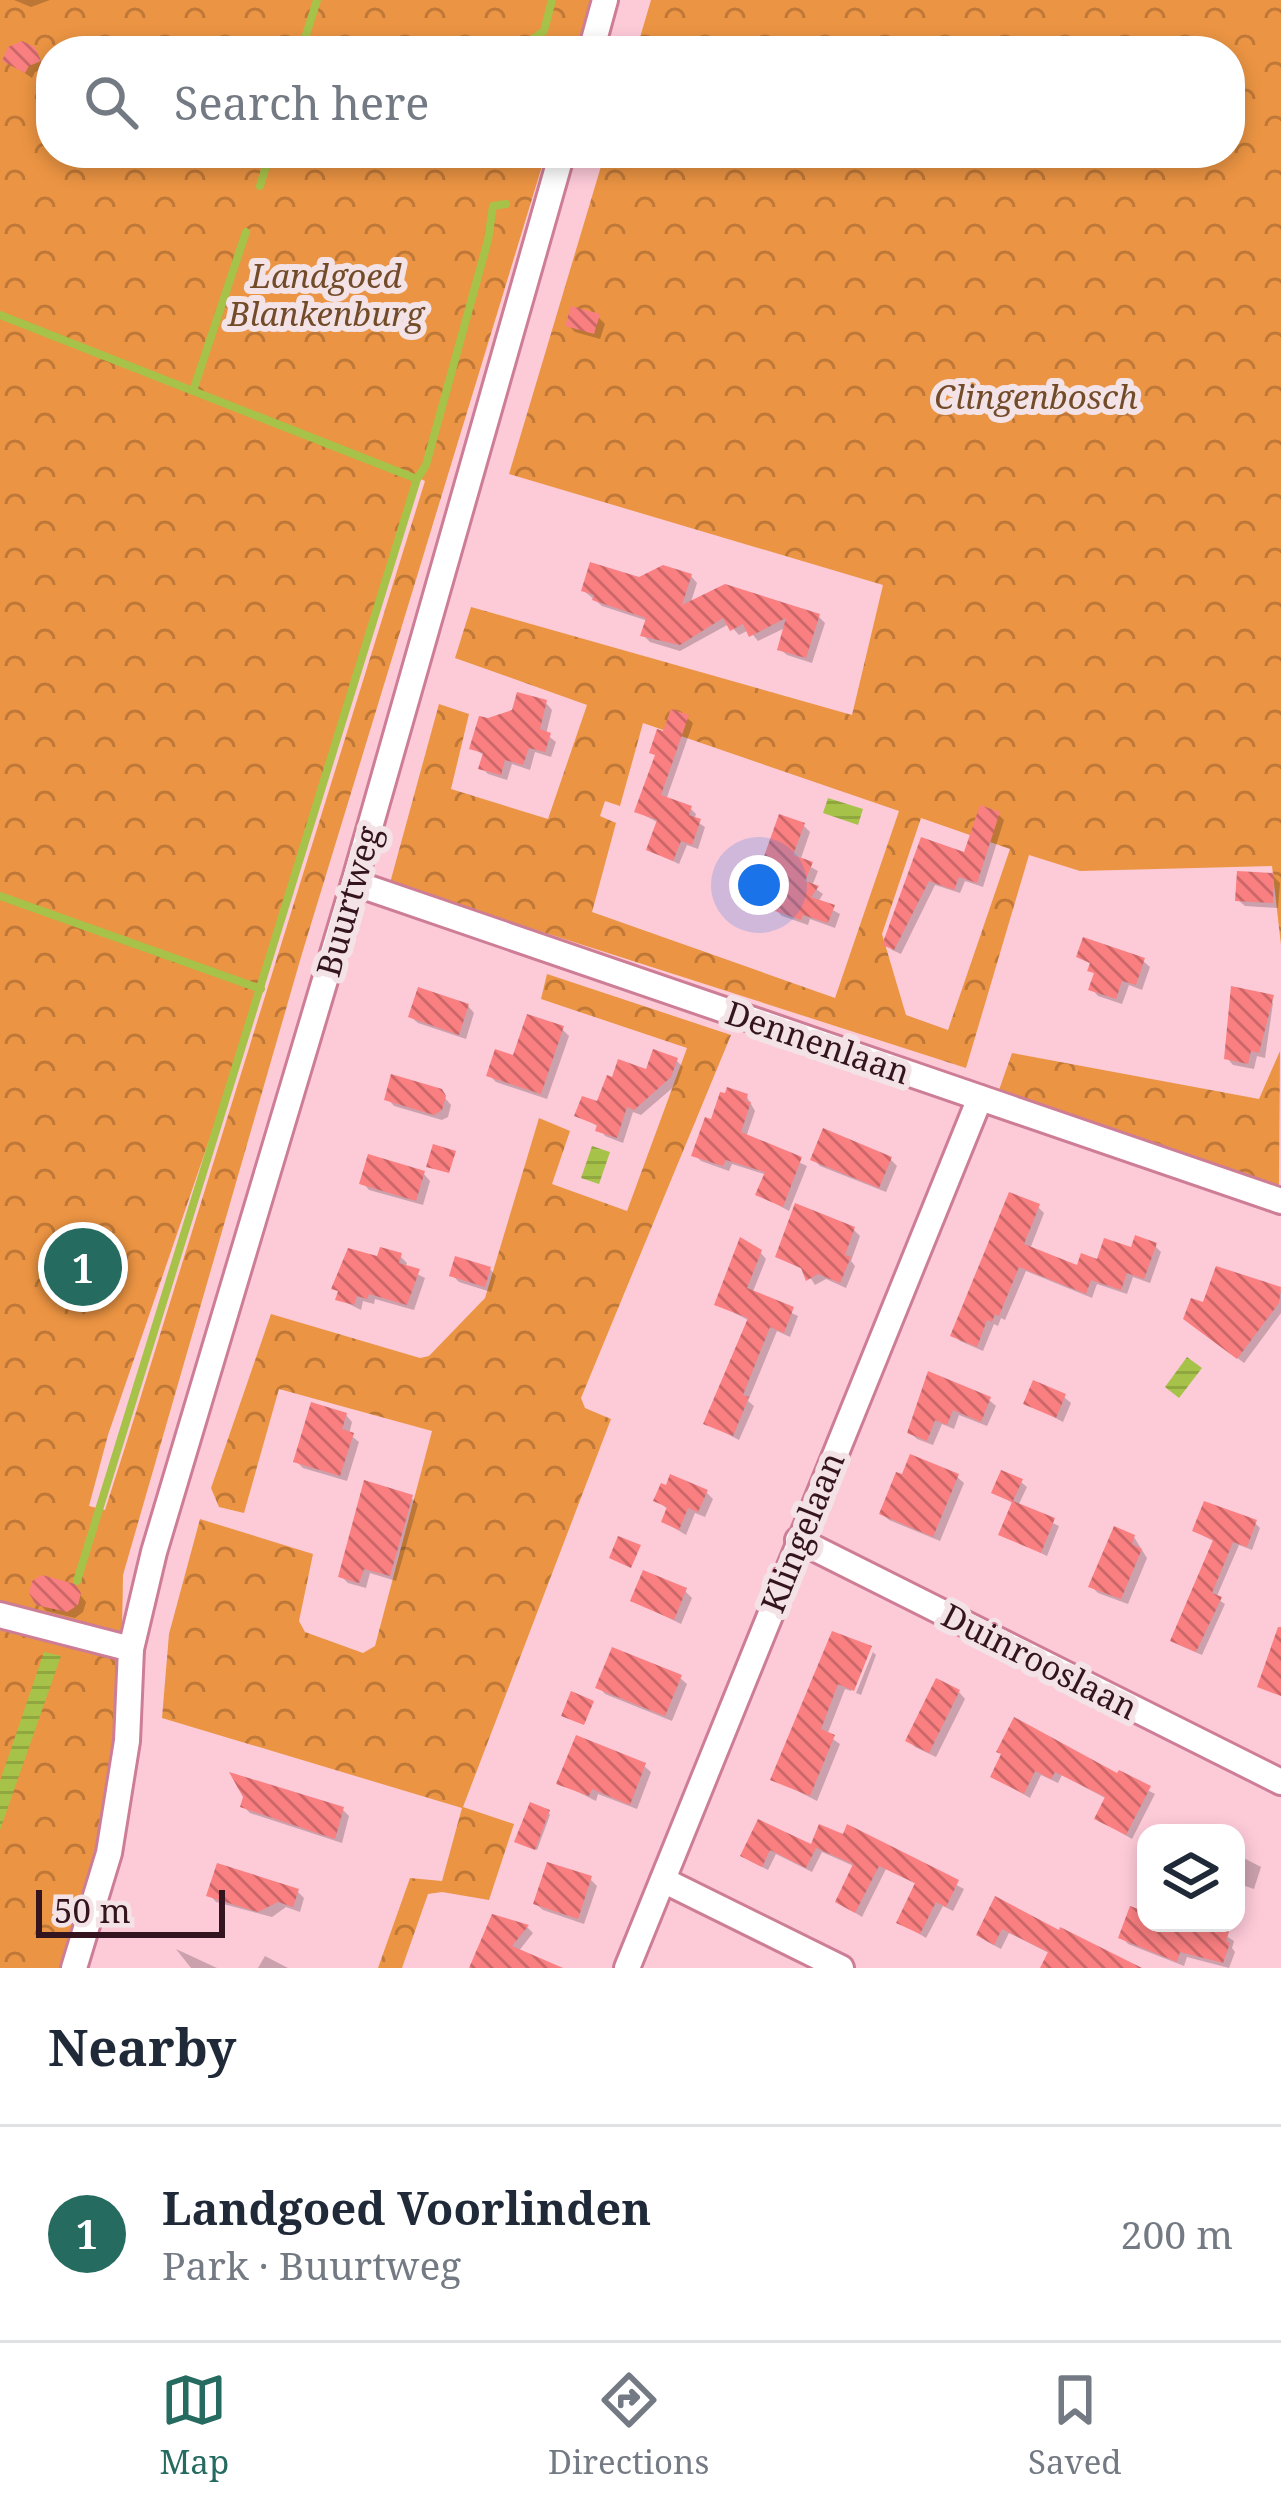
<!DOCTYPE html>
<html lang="en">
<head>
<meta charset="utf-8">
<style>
	body { margin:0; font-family:"Noto Serif",serif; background:#f6f6f7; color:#1f2937 }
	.controls { position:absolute; right:36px; bottom:36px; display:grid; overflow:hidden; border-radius:24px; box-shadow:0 6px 18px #0003 }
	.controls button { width:108px; height:108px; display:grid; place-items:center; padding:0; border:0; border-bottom:3px solid #e0e1e3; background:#fff; color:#1f2937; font:60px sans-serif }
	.scale { position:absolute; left:36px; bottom:30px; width:189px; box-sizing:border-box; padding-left:12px; border:6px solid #34151f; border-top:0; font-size:33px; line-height:42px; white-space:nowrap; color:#34151f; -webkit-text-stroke:9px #f3e2e6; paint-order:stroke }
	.you { position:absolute; left:759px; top:885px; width:42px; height:42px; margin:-30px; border:9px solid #fff; border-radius:50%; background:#1a73e8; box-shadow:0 0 0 18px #1a73e833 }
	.badge { display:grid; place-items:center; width:78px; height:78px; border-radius:50%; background:#256b60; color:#fff; font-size:39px; font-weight:700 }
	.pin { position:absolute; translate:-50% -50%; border:6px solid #fff; box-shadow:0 3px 12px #0006 }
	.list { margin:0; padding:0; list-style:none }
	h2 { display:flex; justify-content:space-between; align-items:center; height:156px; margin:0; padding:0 48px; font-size:51px }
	h2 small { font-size:39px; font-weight:400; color:#747a83 }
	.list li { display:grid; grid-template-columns:78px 1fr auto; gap:36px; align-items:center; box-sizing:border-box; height:216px; padding:0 48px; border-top:3px solid #e0e1e3 }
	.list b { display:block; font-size:45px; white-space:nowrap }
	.list p { margin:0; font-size:39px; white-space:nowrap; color:#747a83 }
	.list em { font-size:39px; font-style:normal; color:#747a83 }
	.icon { flex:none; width:66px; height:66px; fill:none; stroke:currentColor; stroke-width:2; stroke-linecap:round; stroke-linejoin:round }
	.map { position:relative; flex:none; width:1281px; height:1968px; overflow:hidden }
	.search { position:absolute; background:#fff; box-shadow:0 6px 18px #0003; left:36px; right:36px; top:36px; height:132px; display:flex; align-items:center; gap:30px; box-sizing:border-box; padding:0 42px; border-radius:48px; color:#747a83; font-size:45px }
	.sheet { height:372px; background:#fff }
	nav { display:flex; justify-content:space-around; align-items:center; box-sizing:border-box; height:168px; border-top:3px solid #e0e1e3; background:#fff; font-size:33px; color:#747a83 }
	nav a { display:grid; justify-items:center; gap:6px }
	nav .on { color:#256b60 }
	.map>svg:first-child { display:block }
	.forest { fill:url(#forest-crowns); fill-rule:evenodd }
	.water { fill:url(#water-rules) }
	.shadow { fill:#0003 }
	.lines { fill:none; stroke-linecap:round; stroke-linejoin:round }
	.stream { stroke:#a7c249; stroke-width:8 }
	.building { fill:url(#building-back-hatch) }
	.street-casing { stroke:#cd7e96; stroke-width:30 }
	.street { stroke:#fff; stroke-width:24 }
	.labels { text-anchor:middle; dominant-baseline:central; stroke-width:12; stroke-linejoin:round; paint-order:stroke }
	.park-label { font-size:33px; font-style:italic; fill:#724b29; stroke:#f3e2e6 }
	.street-label { font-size:33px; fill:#34151f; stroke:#f3e2e6 }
</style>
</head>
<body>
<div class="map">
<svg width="1281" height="1968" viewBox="0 0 1281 1968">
	<defs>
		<pattern id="forest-crowns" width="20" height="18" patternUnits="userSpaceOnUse" patternTransform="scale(3)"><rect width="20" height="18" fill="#eb9443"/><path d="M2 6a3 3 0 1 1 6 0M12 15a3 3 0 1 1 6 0" fill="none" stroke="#bf7837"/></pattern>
		<pattern id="water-rules" width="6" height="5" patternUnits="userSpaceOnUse" patternTransform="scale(3)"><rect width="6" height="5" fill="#a7c249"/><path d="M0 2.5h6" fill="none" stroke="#90a63f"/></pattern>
		<pattern id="building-back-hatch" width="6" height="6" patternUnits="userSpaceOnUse" patternTransform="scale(3)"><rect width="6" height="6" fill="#fa7f81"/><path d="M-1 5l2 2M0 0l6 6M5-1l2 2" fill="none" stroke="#cb6769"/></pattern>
	</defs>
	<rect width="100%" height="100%" fill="#fdcad8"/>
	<g class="forest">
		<path d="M0 0H590L576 51H51V153H546L301 957 123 1575C122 1643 120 1711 113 1779 105 1843 84 1907 65 1968H0ZM419 478 425 481 127 1441 105 1510 89 1506 108 1435 261 989Z"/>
		<path d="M651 0H1281V945L1272 866 1080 871 1029 855 966 1068 390 883 439 704 469 714 451 789 548 819 587 705 455 658 471 607 852 715 883 585 509 474 605 153H1230V51H636ZM643 723 899 811 835 998 592 912 616 823 600 816 605 801 620 806ZM921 818 1010 849 948 1030 906 1015 882 934Z"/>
		<path d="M547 974 731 1035 581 1398 585 1408 611 1419 463 1807 514 1824 489 1900 442 1892 428 1894 402 1968H378L410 1878 442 1881 462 1808 162 1718 169 1634 200 1519 313 1554 299 1621 305 1632 363 1653 375 1646 432 1431 279 1389 244 1513 219 1507 211 1488 271 1314 420 1358 429 1356 485 1298 539 1118 570 1131 552 1184 627 1211 687 1048 541 999Z"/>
		<path d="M1280 1051 1279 1185 999 1090 1012 1053 1259 1099Z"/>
	</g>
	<g class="water">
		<path d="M828 798 863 809 858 825 823 813Z"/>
		<path d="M592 1146 610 1152 599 1184 581 1178Z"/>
		<path d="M1187 1357 1202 1368 1179 1398 1165 1387Z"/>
		<path d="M44 1652 61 1656 0 1830V1781Z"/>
	</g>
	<g class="shadow">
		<path d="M14 0H50L31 7Z"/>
		<path d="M34 50 45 68 35 72 32 78 6 60Z"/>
		<path d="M598 317 605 324 600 339 575 332 568 325Z"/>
		<path d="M691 576 697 583 690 605 818 616 825 623 812 663 787 655 780 649 787 627 758 641 749 630 739 635 729 624 680 651 650 642 643 635 648 621 602 606 584 591Z"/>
		<path d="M546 703 552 710 546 734 556 742 551 757 535 752 530 770 512 764 507 780 488 774 482 768 485 756 473 748 488 721Z"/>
		<path d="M687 718 693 723 666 800 691 809 696 814 694 820 705 827 698 849 687 845 679 864 649 850 659 823 638 812 665 735Z"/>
		<path d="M998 814 1004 820 983 887 965 881 960 893 935 885 901 954 892 950 886 944 923 840 966 856Z"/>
		<path d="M803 825 810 832 800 861 818 871 812 886 823 894 818 902 840 914 835 928 810 919 808 925 782 916 775 909 787 873 765 861Z"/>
		<path d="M1273 876 1280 883 1278 908 1245 906 1238 900Z"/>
		<path d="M1079 956 1143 961 1150 967 1142 990 1129 985 1122 1004 1098 996 1092 989 1096 976 1091 970 1092 965Z"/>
		<path d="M1267 996 1273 1003 1265 1058 1257 1056 1254 1069 1233 1065 1227 1058Z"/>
		<path d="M468 1006 474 1013 466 1039 418 1023 411 1017Z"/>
		<path d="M562 1029 569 1036 547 1099 496 1082 489 1075Z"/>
		<path d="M676 1060 683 1067 677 1084 641 1115 633 1112 623 1143 605 1136 599 1127 578 1115 647 1073Z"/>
		<path d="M440 1092 451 1105 448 1117 442 1120 394 1106 388 1099Z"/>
		<path d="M747 1097 755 1111 746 1137 807 1166 789 1211 758 1194 767 1175 732 1164 729 1171 701 1161 695 1155 713 1123Z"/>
		<path d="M813 1159H890L897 1166 886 1192 820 1166Z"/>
		<path d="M424 1174 430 1181 423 1205 369 1190 363 1183Z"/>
		<path d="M1038 1207 1044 1213 1030 1249 1078 1269 1155 1246 1161 1252 1150 1283 1133 1277 1127 1294 1097 1284 1092 1298 1026 1271 1005 1320 1001 1318 998 1326 994 1324 983 1351 960 1341 954 1335Z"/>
		<path d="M854 1230 860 1236 851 1261 855 1266 846 1288 826 1279 815 1285 806 1271 778 1257Z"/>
		<path d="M760 1252 766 1259 752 1294 798 1316 790 1337 777 1331 748 1401 754 1406 739 1440 706 1423 750 1321 717 1304Z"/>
		<path d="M400 1256 407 1263 405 1268 425 1278 414 1310 375 1299 374 1304 363 1301 361 1310 339 1299 340 1293 335 1288 379 1260Z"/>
		<path d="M490 1269 496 1276 491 1292 459 1282 452 1275Z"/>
		<path d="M1218 1269 1281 1290V1313L1244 1363 1193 1324Z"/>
		<path d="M930 1375 989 1400 996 1406 987 1426 959 1415 954 1429 942 1424 933 1445 917 1439 910 1432Z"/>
		<path d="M1064 1397 1071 1403 1063 1422 1027 1403Z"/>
		<path d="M346 1415 352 1422 349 1434 359 1442 347 1481 303 1468 297 1462Z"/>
		<path d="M957 1477 964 1483 940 1541 889 1520 882 1514Z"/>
		<path d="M1021 1482 1027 1487 1018 1506 1059 1526 1047 1556 1002 1534 1014 1504 995 1492Z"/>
		<path d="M706 1492 713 1499 705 1517 695 1513 686 1535 664 1522 669 1510 657 1501Z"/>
		<path d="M411 1498 418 1504 396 1581 370 1573 366 1588 348 1583 341 1576Z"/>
		<path d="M1255 1523 1260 1528 1252 1550 1239 1545 1216 1598 1225 1604 1202 1655 1179 1645 1173 1640 1215 1542 1195 1531Z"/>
		<path d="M1134 1537 1147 1558 1128 1604 1098 1593 1091 1586Z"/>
		<path d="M74 1587 86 1602 83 1612 75 1618 46 1611 39 1603Z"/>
		<path d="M685 1591 692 1598 681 1624 634 1601Z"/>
		<path d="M834 1635 868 1648 851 1691 845 1689 827 1735 840 1744 817 1801 774 1779Z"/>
		<path d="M873 1652 876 1655 861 1695 856 1693Z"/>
		<path d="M680 1678 687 1684 672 1721 605 1694 599 1687Z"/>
		<path d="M959 1692 965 1699 936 1757 915 1747 908 1740Z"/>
		<path d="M1015 1721 1155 1794 1132 1839 1097 1819 1107 1799 1062 1775 1058 1783 1041 1775 1030 1798 994 1777Z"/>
		<path d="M644 1766 651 1772 637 1809 598 1794 596 1801 560 1783Z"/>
		<path d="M243 1806 342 1809 349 1816 342 1843 250 1813Z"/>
		<path d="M548 1812 550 1815 537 1850 520 1844Z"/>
		<path d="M759 1823 812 1848 844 1838 848 1828 964 1889 953 1911 943 1906 926 1938 900 1922 918 1885 886 1869 862 1917 838 1902 856 1867 822 1852 812 1872 776 1854 768 1870 750 1861 744 1855Z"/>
		<path d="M1236 1854 1261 1867 1254 1889 1236 1883Z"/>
		<path d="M590 1879 597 1886 584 1924 543 1910 536 1904Z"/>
		<path d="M297 1891 304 1898 300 1912 286 1907 272 1917 216 1902 210 1895Z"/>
		<path d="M996 1900 1130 1968H1043L1051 1954 1009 1933 1001 1949 986 1941 979 1935Z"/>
		<path d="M1146 1915V1923H1216L1218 1931 1234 1941 1232 1948 1235 1952 1229 1968 1187 1957 1184 1966 1128 1944 1122 1937Z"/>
		<path d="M494 1917 527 1927 533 1933 518 1952 558 1968H472Z"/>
		<path d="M176 1949 217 1968H191Z"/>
		<path d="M265 1956 288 1968H258Z"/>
	</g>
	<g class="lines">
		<g class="stream">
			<path d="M301 51 317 0"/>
			<path d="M516 51 544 31 552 0"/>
			<path d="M495 153 509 163"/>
			<path d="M260 186 270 153"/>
			<path d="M0 315 417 479"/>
			<path d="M193 391 246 232"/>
			<path d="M0 896 261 989"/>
			<path d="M77 1581 417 479 426 465 488 240 493 206 506 204"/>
		</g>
	</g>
	<g class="building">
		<path d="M22 41 35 47 41 61 29 66 25 73 2 61 8 47Z"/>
		<path d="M571 306 600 314 594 334 565 326Z"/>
		<path d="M590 562 639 577 663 565 692 574 682 605 725 584 820 614 806 658 777 650 786 618 749 637 743 624 730 631 723 618 680 645 640 636 646 618 592 600 594 595 581 591Z"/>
		<path d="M517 692 547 700 540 729 551 733 545 752 529 748 523 765 505 760 501 775 478 769 483 753 469 749 479 716 488 718 512 710Z"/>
		<path d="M671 709 689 715 661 795 692 806 689 815 701 819 692 845 681 841 673 861 646 850 657 820 634 812 655 755 649 753 657 729 663 731Z"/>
		<path d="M980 805 1000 812 977 883 959 877 954 890 929 881 894 950 882 945 921 837 964 852Z"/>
		<path d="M779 814 805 823 793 855 813 862 805 881 819 886 811 897 835 905 828 923 803 915 801 920 772 910 785 870 762 862Z"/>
		<path d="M1237 871 1274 873 1273 903 1235 901Z"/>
		<path d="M1083 937 1145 958 1136 985 1122 981 1116 999 1088 990 1094 973 1087 971 1090 963 1076 957Z"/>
		<path d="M1231 986 1274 995 1259 1053 1251 1051 1248 1064 1224 1059Z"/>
		<path d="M418 987 469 1004 459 1035 408 1017Z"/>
		<path d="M527 1014 564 1026 541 1094 486 1076 495 1049 513 1055Z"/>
		<path d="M653 1049 678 1058 671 1077 634 1110 627 1107 617 1138 595 1131 597 1125 574 1116 582 1096 597 1101 607 1075 612 1077 618 1059 646 1069Z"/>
		<path d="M391 1074 442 1089 446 1096 442 1110 434 1115 384 1100Z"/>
		<path d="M727 1087 748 1094 746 1101 751 1102 741 1132 802 1157 783 1207 755 1195 765 1172 726 1160 723 1166 691 1156 705 1117 711 1119 720 1092 725 1093Z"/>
		<path d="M823 1128 892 1157 879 1188 810 1160Z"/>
		<path d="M433 1144 456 1151 449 1173 426 1167Z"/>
		<path d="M368 1154 425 1171 416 1201 359 1184Z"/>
		<path d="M1009 1192 1040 1204 1024 1244 1077 1265 1081 1253 1097 1259 1104 1238 1131 1247 1135 1235 1157 1243 1144 1279 1127 1273 1121 1290 1091 1280 1086 1294 1019 1267 999 1316 995 1314 992 1322 987 1320 977 1347 950 1336Z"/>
		<path d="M795 1203 855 1227 845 1255 851 1257 840 1283 818 1274 806 1281 801 1268 775 1257Z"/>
		<path d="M740 1237 762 1250 747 1288 794 1307 784 1333 770 1327 743 1395 749 1397 733 1436 703 1424 748 1318 714 1305Z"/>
		<path d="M380 1247 402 1253 399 1263 420 1269 407 1305 369 1294 367 1299 357 1296 354 1305 335 1300 338 1291 331 1289 348 1248 377 1256Z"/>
		<path d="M455 1256 491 1267 485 1287 449 1276Z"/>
		<path d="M1216 1266 1281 1287 1279 1303 1237 1359 1183 1319 1191 1298 1203 1302Z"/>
		<path d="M928 1371 991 1397 981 1422 953 1410 947 1425 935 1420 927 1441 907 1433Z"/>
		<path d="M1033 1380 1066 1394 1056 1418 1023 1404Z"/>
		<path d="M311 1402 347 1413 342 1429 354 1433 340 1476 293 1462Z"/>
		<path d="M910 1454 959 1474 933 1537 879 1514 896 1472 902 1474Z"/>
		<path d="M1001 1470 1023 1479 1013 1501 1055 1518 1041 1553 998 1535 1012 1502 991 1493Z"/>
		<path d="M670 1474 708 1490 698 1512 688 1508 679 1530 661 1522 667 1507 653 1501 661 1483 666 1485Z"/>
		<path d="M364 1480 413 1495 390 1576 364 1569 359 1583 338 1577Z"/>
		<path d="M1204 1501 1257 1520 1247 1547 1233 1542 1212 1593 1222 1597 1196 1652 1170 1641 1213 1540 1192 1531Z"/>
		<path d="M1114 1526 1135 1535 1132 1544 1142 1549 1121 1599 1088 1587Z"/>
		<path d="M618 1536 641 1545 631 1568 609 1558Z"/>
		<path d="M643 1570 687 1588 674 1620 630 1601Z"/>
		<path d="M42 1575 75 1584 81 1593 78 1605 67 1612 36 1605 29 1593 32 1581Z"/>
		<path d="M1278 1627H1281V1696L1257 1687Z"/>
		<path d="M832 1631 872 1646 854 1691 838 1684 821 1729 835 1735 810 1796 770 1780Z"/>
		<path d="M612 1647 682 1675 665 1716 595 1688Z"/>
		<path d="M936 1678 960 1690 929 1753 905 1741Z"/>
		<path d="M571 1691 594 1701 584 1725 561 1716Z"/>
		<path d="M1014 1717 1117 1773 1119 1770 1151 1786 1126 1835 1094 1819 1105 1797 1055 1772 1051 1779 1035 1771 1024 1794 990 1777 1001 1754 996 1752Z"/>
		<path d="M576 1735 646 1763 630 1805 592 1789 589 1796 556 1784Z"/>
		<path d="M229 1772 344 1807 335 1839 240 1807 243 1797Z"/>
		<path d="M530 1802 550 1810 535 1850 514 1842Z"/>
		<path d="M758 1819 811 1844 819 1824 843 1834 847 1824 959 1880 946 1907 936 1902 920 1934 896 1923 915 1883 879 1866 855 1913 835 1902 853 1864 816 1848 806 1868 770 1850 762 1867 740 1856Z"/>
		<path d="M547 1862 592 1876 578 1919 533 1904Z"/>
		<path d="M217 1863 299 1889 293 1907 278 1902 258 1912 206 1896Z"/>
		<path d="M995 1896 1059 1930 1060 1927 1142 1968H1040L1048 1952 1002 1929 994 1945 976 1935Z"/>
		<path d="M1130 1906 1146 1912V1923H1206L1229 1932 1226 1941 1230 1943 1223 1963 1180 1952 1177 1962 1118 1938Z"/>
		<path d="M492 1914 529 1925 512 1946 563 1968H469Z"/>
	</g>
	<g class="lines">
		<g class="street-casing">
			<g id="street">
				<path d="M591 51 605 0"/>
				<path d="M354 883 1281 1201"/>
				<path d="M798 1540 1281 1782"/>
				<path d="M0 1615 131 1649"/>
				<path d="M663 1880 841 1968"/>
				<path d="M74 1968 109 1853 127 1741 131 1649 154 1552 354 883 562 153"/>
				<path d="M627 1968 980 1098"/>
			</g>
		</g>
		<use href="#street" class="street"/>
	</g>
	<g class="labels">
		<g class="park-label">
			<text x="326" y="275">Landgoed<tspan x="326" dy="38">Blankenburg</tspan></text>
			<text x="1036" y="396">Clingenbosch</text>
		</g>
		<g class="street-label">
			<text transform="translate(348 901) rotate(-74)">Buurtweg</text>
			<text transform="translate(818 1042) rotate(19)">Dennenlaan</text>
			<text transform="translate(802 1532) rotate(-68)">Klingelaan</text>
			<text transform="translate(1040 1661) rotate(27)">Duinrooslaan</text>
		</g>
	</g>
</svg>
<div class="controls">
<button><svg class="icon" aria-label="layers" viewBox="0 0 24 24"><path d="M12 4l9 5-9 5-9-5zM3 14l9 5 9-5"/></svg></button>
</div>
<div class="scale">50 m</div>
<div class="you"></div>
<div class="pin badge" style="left:83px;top:1267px">1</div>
<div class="search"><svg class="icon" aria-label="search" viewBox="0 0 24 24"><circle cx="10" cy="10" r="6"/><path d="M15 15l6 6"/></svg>Search here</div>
</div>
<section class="sheet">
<h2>Nearby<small></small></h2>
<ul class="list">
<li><span class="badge">1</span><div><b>Landgoed Voorlinden</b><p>Park · Buurtweg</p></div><em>200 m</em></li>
</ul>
</section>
<nav>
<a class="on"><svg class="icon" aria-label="map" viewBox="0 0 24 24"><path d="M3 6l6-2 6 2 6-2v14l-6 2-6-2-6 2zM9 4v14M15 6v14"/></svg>Map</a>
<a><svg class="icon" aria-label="directions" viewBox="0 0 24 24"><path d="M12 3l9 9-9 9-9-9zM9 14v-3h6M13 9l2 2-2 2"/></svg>Directions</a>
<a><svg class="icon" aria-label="saved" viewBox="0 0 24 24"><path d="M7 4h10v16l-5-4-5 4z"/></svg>Saved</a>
</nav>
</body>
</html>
